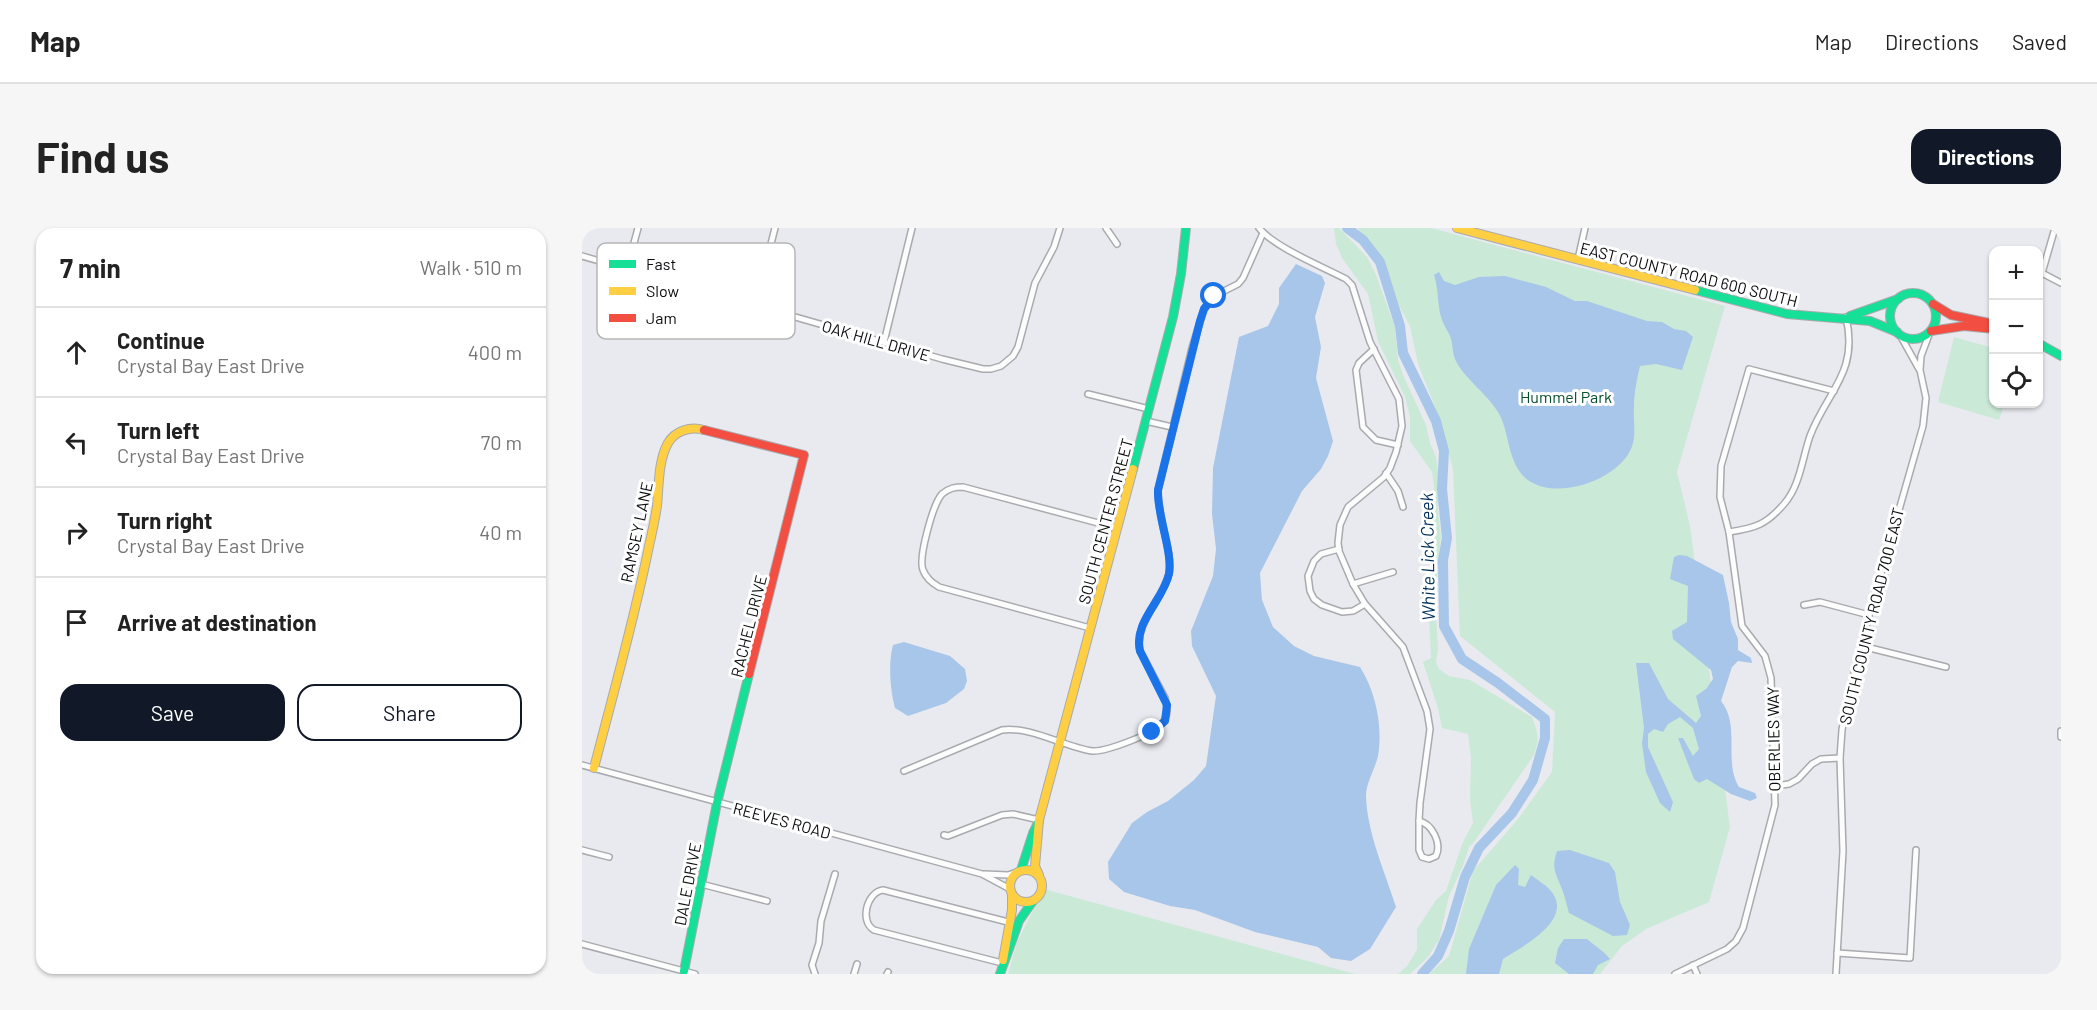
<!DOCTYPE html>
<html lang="en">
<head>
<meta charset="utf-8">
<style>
	body { margin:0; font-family:Barlow,sans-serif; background:#f6f6f6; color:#222 }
	.controls { position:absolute; right:18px; top:18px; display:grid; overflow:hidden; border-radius:12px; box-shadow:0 2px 4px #0004 }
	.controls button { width:54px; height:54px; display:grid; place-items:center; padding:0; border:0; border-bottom:2px solid #e0e0e0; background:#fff; color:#222; font:30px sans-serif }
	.stop { position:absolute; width:18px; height:18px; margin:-14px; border:4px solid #1a73e8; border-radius:50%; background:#fff }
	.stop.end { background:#1a73e8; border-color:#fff; box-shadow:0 2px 6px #0008 }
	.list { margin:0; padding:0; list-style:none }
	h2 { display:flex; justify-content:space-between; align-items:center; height:78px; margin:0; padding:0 24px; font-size:26px }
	h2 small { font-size:20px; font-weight:400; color:#767676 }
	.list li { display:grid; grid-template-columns:39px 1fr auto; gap:18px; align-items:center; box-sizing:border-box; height:90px; padding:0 24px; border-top:2px solid #e0e0e0 }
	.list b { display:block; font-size:22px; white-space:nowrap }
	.list p { margin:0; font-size:20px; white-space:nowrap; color:#767676 }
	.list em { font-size:20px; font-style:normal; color:#767676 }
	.actions { display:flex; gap:12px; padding:18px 24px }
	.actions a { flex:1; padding:14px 0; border:2px solid #111827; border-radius:18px; text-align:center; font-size:21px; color:#111827 }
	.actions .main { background:#111827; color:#fff }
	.icon { flex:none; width:33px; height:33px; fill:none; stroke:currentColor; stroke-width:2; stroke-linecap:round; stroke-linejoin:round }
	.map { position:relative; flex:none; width:1479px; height:746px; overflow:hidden; border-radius:18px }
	header { display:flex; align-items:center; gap:36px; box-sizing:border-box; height:84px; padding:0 30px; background:#fff; border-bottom:2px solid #e0e0e0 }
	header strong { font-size:28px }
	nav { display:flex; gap:33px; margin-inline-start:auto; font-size:21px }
	.intro { display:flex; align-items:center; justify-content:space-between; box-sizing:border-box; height:144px; padding:0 36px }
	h1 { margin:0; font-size:42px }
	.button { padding:15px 27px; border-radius:18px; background:#111827; color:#fff; font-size:21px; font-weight:700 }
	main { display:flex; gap:36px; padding:0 36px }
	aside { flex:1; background:#fff; border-radius:18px; box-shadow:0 2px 4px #0004 }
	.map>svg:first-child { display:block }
	.green { fill:#cae9d7 }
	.water { fill:#a8c6e9 }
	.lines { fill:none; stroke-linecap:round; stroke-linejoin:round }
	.river { stroke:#a8c6e9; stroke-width:10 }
	.street-casing { stroke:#a9aaae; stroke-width:8 }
	.fast-casing { stroke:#a9aaae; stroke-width:10 }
	.slow-casing { stroke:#a9aaae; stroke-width:10 }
	.jam-casing { stroke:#a9aaae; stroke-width:10 }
	.street { stroke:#fcfcfd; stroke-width:5 }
	.fast { stroke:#16e098; stroke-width:8 }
	.slow { stroke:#ffcf43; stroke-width:8 }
	.jam { stroke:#f24e42; stroke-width:8 }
	.route { stroke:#1a73e8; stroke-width:8 }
	.labels { text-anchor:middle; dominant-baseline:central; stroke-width:6; stroke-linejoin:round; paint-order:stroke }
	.street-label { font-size:16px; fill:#0b0c0f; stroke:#fff }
	.park-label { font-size:16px; fill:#064f2c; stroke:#fff }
	.water-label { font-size:18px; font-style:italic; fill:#02315b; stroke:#fff }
	.key { fill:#fff; stroke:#b6b6b7; stroke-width:1.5 }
	.key-label { font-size:16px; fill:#0b0c0f }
</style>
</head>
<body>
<header>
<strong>Map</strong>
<nav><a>Map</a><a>Directions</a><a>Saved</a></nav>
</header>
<div class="intro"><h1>Find us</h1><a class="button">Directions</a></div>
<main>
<aside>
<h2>7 min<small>Walk · 510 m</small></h2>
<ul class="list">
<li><svg class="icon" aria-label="ahead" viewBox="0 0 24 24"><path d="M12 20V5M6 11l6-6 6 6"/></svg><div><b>Continue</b><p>Crystal Bay East Drive</p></div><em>400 m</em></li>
<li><svg class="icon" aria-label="left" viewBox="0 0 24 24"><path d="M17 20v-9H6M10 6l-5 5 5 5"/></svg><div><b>Turn left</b><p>Crystal Bay East Drive</p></div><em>70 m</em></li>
<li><svg class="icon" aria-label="right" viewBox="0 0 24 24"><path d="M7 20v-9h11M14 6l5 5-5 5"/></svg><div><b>Turn right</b><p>Crystal Bay East Drive</p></div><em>40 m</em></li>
<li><svg class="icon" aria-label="arrive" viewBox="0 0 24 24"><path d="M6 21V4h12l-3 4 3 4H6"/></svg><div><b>Arrive at destination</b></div></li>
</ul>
<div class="actions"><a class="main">Save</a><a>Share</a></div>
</aside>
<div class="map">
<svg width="1479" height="746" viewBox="0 0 1479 746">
	<rect width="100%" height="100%" fill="#e9eaef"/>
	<g class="green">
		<path d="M752 0H757L785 29 794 47 813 99 816 132 821 147 844 197 848 215 854 229 857 252 856 283 859 308 852 381 854 388 856 421 854 434 857 441 867 448 888 452 950 489C956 506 958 509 952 527L892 614 887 619 881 638 867 668 857 712 846 729 828 746H816L825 738 835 722V701L854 672 864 663 881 614 891 595 888 572 889 530 886 506 860 500 856 480 841 434 849 430 846 365 848 349V333L844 316 852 278 850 271 852 258 850 244 828 213V189L823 169 796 113 786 66 760 30 754 16Z"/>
		<path d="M776 0H849L1143 78 1095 244 1108 298 1148 599 1127 674 1064 701 1040 718 1018 746H847L867 728 891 643 936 591 970 544 973 484 878 408 871 241 856 186 836 136 828 98Z"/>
		<path d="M1372 109 1411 120 1412 176H1422L1417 192 1356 174Z"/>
		<path d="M462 661 773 746H426L435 714Z"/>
	</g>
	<g class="water">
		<path d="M714 36 740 48 743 55 733 89 739 119 734 150 751 213 746 228 739 241 720 263 678 345 680 372 691 399 712 418 732 428 778 439C794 464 801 499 796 528 793 541 784 555 784 568 785 605 803 644 814 679L788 721 769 733 749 730 736 719 673 704 613 682 588 678 542 664 527 651 526 634 550 595 565 584 586 573 612 552 624 538 634 468 610 418 609 403 631 348 634 321 630 286 631 240 657 109 686 98 697 76V60Z"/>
		<path d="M857 44 862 53 873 57 897 49 923 48 964 59 993 73H1005L1065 93 1080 94 1092 101 1104 103 1111 109 1100 142 1074 136 1058 138C1055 151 1052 165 1052 179 1051 190 1054 204 1051 215 1042 253 963 279 938 244 925 226 927 202 916 184 905 166 880 148 873 131 870 124 871 115 868 108 866 103 862 98 860 92 855 78 857 62 852 47Z"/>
		<path d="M1097 327 1105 328 1141 347 1147 375 1149 394 1156 411V422L1169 430 1170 435 1156 433 1150 439 1139 473C1159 498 1141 533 1157 559L1173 565 1175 570 1168 573 1149 566 1125 551 1117 555 1112 551 1096 510H1101L1111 528 1117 521 1111 500 1098 489 1086 496 1081 504 1072 501 1066 506V519L1091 574 1088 584 1078 575 1064 544 1060 515 1062 500 1054 435H1067L1086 471 1114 495 1119 488 1114 468 1124 461 1131 451 1129 442 1091 411 1090 403 1105 394 1106 358 1088 351 1092 329Z"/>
		<path d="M322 414 368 428 383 441 385 453 382 461 364 475 326 488 313 480C308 462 306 435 311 417Z"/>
		<path d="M988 622 1027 635 1033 644 1038 674 1048 697 1045 707 1031 708 987 685C985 678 983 669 980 661 974 645 969 641 975 623Z"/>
		<path d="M933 637 937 641 936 657 943 659 949 647C955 652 963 656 968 662 994 691 941 718 921 731L917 746H884L887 721 914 657Z"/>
		<path d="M982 711H1005C1013 718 1022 723 1028 731L1016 737 1011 746H987L973 735 976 720Z"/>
	</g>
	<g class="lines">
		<path class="river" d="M765 0 781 12 798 34 818 98 821 125 854 193 862 223 860 261 865 310 861 332 862 398 880 431 916 455 963 491V510L951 552 930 585 897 620 883 649 867 703 856 728 840 746"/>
		<g class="street-casing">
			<g id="street">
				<path d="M524 0 535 16"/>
				<path d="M677 0C692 19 741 39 764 51L770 57 788 114 817 171 820 198 814 224 808 240 802 249 766 279 758 297 756 315 757 323 771 356 783 376 821 419 845 483 848 501 838 575 837 593"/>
				<path d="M0 28 360 131 401 141H409L419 138 431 128 436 119 453 55 472 19 478 0"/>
				<path d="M996 31 1003 0"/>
				<path d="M45 41 56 0"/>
				<path d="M1456 43 1479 55"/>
				<path d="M1460 45 1473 0"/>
				<path d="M173 79 193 0"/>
				<path d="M1318 107 1337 141"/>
				<path d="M302 114 330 0"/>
				<path d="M792 121 777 135 774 142 781 199 794 212 816 217"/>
				<path d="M506 166 567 181"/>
				<path d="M564 193 590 199"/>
				<path d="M804 245 816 263 821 279"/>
				<path d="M1147 304C1173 300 1184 297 1202 276 1218 258 1220 231 1228 208 1245 163 1277 145 1264 89"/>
				<path d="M757 321 739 326 732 333 726 348 728 363 732 371 740 377 760 384 771 383 783 376"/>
				<path d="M771 356 811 344"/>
				<path d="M1222 377 1238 374 1287 387"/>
				<path d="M508 400 357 359C350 355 344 350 341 342 336 330 351 276 360 266 367 260 373 259 381 259L535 300"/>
				<path d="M1280 418 1364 439"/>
				<path d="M1479 503V509"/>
				<path d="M0 537 400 646 428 661"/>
				<path d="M322 543 420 502C449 498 482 519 510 523 523 524 576 505 582 493 586 487 585 477 583 470L558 423C552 394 581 372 587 345 591 324 575 288 576 262L610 120 622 81 632 68 656 56 661 50 681 5"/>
				<path d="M1192 558 1207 556 1216 551 1230 536 1239 531 1258 530"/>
				<path d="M837 593C850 596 860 615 854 628L847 631 840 629 837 622Z"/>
				<path d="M362 607 366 608 420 587 431 586 457 592"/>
				<path d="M0 622 27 629"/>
				<path d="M402 646 426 647 435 644"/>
				<path d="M119 656 185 673"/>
				<path d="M0 716 113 746"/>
				<path d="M1255 725 1328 730 1334 622"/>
				<path d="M420 735 292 702C277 693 285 664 301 662L426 694"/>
				<path d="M1111 737 1115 746"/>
				<path d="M233 746 230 737 237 715 239 693 253 646"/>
				<path d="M272 746 275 736"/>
				<path d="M305 746 306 744"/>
				<path d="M1093 746 1145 721 1154 713 1161 700 1193 577 1189 450 1183 428 1160 398 1147 304 1138 269 1139 238 1167 141 1252 163"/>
				<path d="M1254 746 1261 623 1258 530 1260 502 1266 469 1287 387 1341 198 1344 170 1338 142 1339 128 1348 104"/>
			</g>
		</g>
		<g class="fast-casing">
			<g id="fast">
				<path d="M1113 62 1205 86 1288 93 1315 104"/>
				<circle cx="1331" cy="88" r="23"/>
				<path d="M1268 88 1316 71"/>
				<path d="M1456 115 1479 128"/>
				<path d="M551 241 591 89 599 46 604 0"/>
				<path d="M439 642 451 605 457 593"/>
				<path d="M102 743 135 575 167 446"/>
				<path d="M418 746 437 693 451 673"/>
			</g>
		</g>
		<g class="slow-casing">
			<g id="slow">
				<path d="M875 0 1113 62"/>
				<path d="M12 540C31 466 52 393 67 318 70 305 73 291 75 278 77 258 76 233 86 215 93 203 108 198 122 202"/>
				<circle cx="444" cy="658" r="16"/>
				<path d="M457 647 453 638 457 592 551 241"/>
				<path d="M421 732 430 682V668"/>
			</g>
		</g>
		<g class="jam-casing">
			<g id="jam">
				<path d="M1351 76 1369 87 1412 96"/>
				<path d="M1349 103 1382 98 1412 101"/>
				<path d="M122 202 222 227 167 446"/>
			</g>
		</g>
		<use href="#street" class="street"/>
		<use href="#fast" class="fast"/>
		<use href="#slow" class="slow"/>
		<use href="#jam" class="jam"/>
	</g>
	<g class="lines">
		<path class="route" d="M570 504 583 493 585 477 558 423C551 394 581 373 587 346 591 324 575 288 576 262L618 93 622 81 632 68"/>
	</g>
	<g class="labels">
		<g class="street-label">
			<text transform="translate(1107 46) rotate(14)">EAST COUNTY ROAD 600 SOUTH</text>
			<text transform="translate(294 112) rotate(16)">OAK HILL DRIVE</text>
			<text transform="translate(523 293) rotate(-75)">SOUTH CENTER STREET</text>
			<text transform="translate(54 304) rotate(-78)">RAMSEY LANE</text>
			<text transform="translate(1289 388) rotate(-76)">SOUTH COUNTY ROAD 700 EAST</text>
			<text transform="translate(166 398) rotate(-76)">RACHEL DRIVE</text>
			<text transform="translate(1191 511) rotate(-91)">OBERLIES WAY</text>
			<text transform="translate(200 592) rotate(15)">REEVES ROAD</text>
			<text transform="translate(105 656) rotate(-79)">DALE DRIVE</text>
		</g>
		<g class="park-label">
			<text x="984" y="168">Hummel Park</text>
		</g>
		<g class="water-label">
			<text transform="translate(845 329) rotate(-91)">White Lick Creek</text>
		</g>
	</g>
	<rect x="15" y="15" width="198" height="96" rx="9" class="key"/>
	<rect x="27" y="32" width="27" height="8" fill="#16e098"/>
	<rect x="27" y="59" width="27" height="8" fill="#ffcf43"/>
	<rect x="27" y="86" width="27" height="8" fill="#f24e42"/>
	<g class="key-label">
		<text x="64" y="42">Fast</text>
		<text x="64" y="69">Slow</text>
		<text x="64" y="96">Jam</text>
	</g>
</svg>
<div class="controls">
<button>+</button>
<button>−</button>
<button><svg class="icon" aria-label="locate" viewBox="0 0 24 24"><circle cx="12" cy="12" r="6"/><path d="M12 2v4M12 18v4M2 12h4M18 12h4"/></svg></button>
</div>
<div class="stop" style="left:632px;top:68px"></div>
<div class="stop end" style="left:570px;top:504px"></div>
</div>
</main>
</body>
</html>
